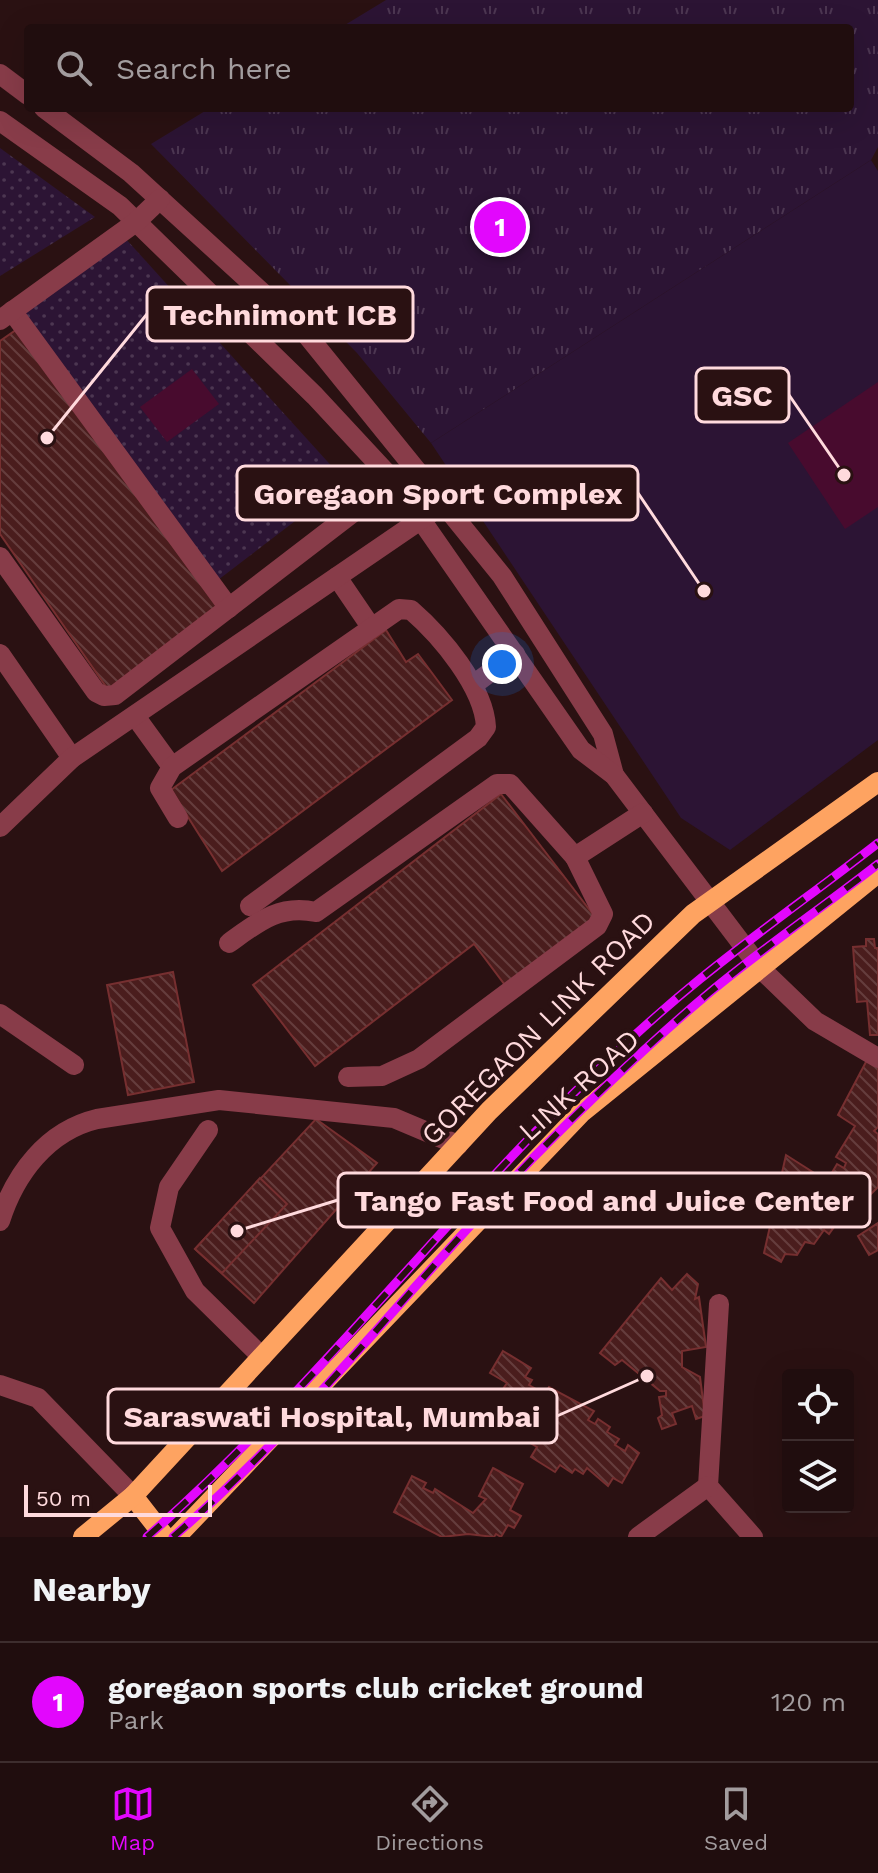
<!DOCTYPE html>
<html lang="en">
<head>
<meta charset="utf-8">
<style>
	body { margin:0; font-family:"Work Sans",sans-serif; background:#2d1b1c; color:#f1f3f6 }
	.controls { position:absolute; right:24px; bottom:24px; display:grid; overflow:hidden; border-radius:8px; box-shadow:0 8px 32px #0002 }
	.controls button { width:72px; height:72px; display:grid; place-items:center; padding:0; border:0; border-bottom:2px solid #3d2d2e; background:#200d0e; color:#f1f3f6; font:40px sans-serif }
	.scale { position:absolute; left:24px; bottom:20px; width:188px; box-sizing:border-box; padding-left:8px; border:4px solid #ffdadd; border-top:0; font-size:22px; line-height:28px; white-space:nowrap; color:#ffdadd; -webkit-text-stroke:6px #2a1112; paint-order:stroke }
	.you { position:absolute; left:502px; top:664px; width:28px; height:28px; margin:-20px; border:6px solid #fff; border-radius:50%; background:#1a73e8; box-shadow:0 0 0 12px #1a73e833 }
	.badge { display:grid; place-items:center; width:52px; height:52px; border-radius:50%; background:#e207fd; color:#fff; font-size:26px; font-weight:700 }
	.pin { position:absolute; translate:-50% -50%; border:4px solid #fff; box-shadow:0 2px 8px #0006 }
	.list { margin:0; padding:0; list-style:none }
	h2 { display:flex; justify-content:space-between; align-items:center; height:104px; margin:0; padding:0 32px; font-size:34px }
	h2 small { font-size:26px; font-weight:400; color:#a29c9e }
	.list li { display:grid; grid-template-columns:52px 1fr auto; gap:24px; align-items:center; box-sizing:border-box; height:120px; padding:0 32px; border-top:2px solid #3d2d2e }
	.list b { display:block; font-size:30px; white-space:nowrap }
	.list p { margin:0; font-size:26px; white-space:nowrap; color:#a29c9e }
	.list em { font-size:26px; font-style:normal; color:#a29c9e }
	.icon { flex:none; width:44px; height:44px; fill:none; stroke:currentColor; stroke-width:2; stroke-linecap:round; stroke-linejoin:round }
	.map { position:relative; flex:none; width:878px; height:1537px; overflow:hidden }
	.search { position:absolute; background:#200d0e; box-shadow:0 8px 32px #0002; left:24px; right:24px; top:24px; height:88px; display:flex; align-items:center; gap:20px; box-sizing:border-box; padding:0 28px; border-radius:8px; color:#a29c9e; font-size:30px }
	.sheet { height:224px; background:#200d0e }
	nav { display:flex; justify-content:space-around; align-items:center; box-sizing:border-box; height:112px; border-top:2px solid #3d2d2e; background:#200d0e; font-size:22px; color:#a29c9e }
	nav a { display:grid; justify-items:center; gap:4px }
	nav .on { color:#e207fd }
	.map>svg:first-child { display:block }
	.grass { fill:url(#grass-dots) }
	.park { fill:url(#park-tufts) }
	.garden { fill:#2c1434 }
	.water { fill:#480b2e }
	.building { fill:url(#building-back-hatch); stroke:#762f30; stroke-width:2 }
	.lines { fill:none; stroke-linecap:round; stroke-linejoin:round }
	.minor { stroke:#883c49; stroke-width:20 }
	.major { stroke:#fea361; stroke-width:20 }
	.rail-casing { stroke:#e207fd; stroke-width:9 }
	.rail { stroke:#2a1112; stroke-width:6; stroke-dasharray:18; stroke-linecap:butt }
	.labels { text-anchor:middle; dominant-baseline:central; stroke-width:8; stroke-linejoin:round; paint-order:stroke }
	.street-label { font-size:28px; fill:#ffdadd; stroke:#2a1112 }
	.leader { fill:none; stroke:#ffdadd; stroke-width:3 }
	.callout-dot { fill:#ffdadd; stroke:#2a1112; stroke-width:3 }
	.callout { fill:#2a1112; stroke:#ffdadd; stroke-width:3 }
	.callout-label { font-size:30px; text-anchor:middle; font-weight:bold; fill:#ffdadd }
</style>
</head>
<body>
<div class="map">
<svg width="878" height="1537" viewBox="0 0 878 1537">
	<defs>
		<pattern id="grass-dots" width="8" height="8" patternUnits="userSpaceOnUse" patternTransform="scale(2)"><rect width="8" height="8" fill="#2c1434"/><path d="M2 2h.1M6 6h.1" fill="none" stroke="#4c3651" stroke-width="1.8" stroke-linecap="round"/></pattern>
		<pattern id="park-tufts" width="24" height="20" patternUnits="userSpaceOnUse" patternTransform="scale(2)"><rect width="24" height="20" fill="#2c1434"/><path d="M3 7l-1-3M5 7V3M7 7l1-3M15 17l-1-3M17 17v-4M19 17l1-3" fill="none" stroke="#4c3651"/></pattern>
		<pattern id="building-back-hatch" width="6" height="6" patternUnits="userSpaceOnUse" patternTransform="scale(2)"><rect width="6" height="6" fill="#4a1d1d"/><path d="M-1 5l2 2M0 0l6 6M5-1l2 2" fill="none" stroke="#653d3d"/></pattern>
	</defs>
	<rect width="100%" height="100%" fill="#2a1112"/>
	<g class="grass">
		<path d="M0 148 95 217 0 276Z"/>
		<path d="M125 238 346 482 218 580 22 309Z"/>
	</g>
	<path class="park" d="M386 0H878V147L871 160 431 443 357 353 151 144 210 108H850V28H340Z"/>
	<path class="garden" d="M871 160 878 171V740L730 850 681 818 431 443Z"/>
	<g class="water">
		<path d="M192 369 219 404 167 442 140 407Z"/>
		<path d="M878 382V507L845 529 788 443Z"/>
	</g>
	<g class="building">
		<path d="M16 330 218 607 109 691 0 534V341Z"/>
		<path d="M386 630 406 662 418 654 452 700 222 871 171 790Z"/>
		<path d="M501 794 595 917 505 985 474 944 315 1066 253 985Z"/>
		<path d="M866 939H874L875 948H878V1035H870L867 1001 857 1002 853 947 866 946Z"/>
		<path d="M173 972 194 1082 128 1095 107 985Z"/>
		<path d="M867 1060 878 1067V1127L874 1131 878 1134V1187L858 1207 840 1194 832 1205 828 1201 823 1209 839 1220 829 1234 824 1230 814 1244 805 1242 797 1255 785 1254 781 1262 764 1253 786 1155 827 1181 837 1164 844 1168 846 1163 836 1157 855 1126 838 1115Z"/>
		<path d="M316 1119 377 1163 254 1303 195 1249Z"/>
		<path d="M260 1178 287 1204 222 1273 195 1249Z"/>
		<path d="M878 1223V1250L869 1255 858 1236Z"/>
		<path d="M687 1274 698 1284 695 1299 699 1297 706 1347 682 1351V1367L700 1377 705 1416 696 1419 692 1406 672 1413 676 1424 662 1429 658 1418 662 1415 659 1397 666 1396V1391H660L622 1360 615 1365 600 1353 661 1278 672 1290Z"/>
		<path d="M503 1351 531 1368 525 1377 532 1380 529 1385 545 1394 549 1387 594 1411 588 1420 595 1424 598 1419 610 1427 607 1432 619 1439 615 1445 625 1451 628 1445 639 1453 622 1483 613 1478 608 1486 587 1468 583 1474 575 1469 572 1473 560 1465 555 1472 531 1457 537 1447 522 1438 526 1430 507 1418 503 1424 492 1418 487 1426 467 1414 480 1392 495 1401 507 1383 490 1373Z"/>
		<path d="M493 1468 523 1484 510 1510 521 1516 514 1528 508 1525 501 1537 496 1534 494 1537 468 1534 442 1537 394 1512 412 1476 426 1483 423 1488 433 1493 435 1489 473 1513 486 1499 479 1496Z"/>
	</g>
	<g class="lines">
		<g class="minor">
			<path d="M0 74 28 95"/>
			<path d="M44 108 131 173 302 329 502 576 603 734 614 775"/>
			<path d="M0 121 120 206 315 396 394 481 581 750 614 775 761 969 815 1021 878 1058"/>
			<path d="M12 311 229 608"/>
			<path d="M0 320 136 222 160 199"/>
			<path d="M0 557 96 692 104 696 115 695 394 481"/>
			<path d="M337 577 371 627"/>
			<path d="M0 654 72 758"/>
			<path d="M473 685 515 654"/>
			<path d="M135 716 172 767"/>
			<path d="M178 818 160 788 172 767 399 609 411 610C441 636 484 687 486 727L478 738 250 906"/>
			<path d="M0 827 72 758 432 512"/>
			<path d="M229 943C258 922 279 904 316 912L497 784H510L575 857"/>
			<path d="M0 1014 74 1065"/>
			<path d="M348 1077 382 1076 419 1059 597 926 603 914 575 857 643 813"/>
			<path d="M208 1130 169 1187 160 1228 195 1291 262 1357"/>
			<path d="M0 1221C15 1174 47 1131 97 1119L219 1100 394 1118 458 1145"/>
			<path d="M719 1304 708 1486 753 1537"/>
			<path d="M0 1385 38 1398 133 1496"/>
			<path d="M638 1537 708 1486"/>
		</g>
		<g class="major">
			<path d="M133 1496 165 1537"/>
			<path d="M83 1537 133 1496 489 1111 693 914 878 782"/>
			<path d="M176 1537 581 1113 878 873"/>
		</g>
		<g class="rail-casing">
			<g id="rail">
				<path d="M147 1537C283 1418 395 1279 519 1149 576 1089 636 1031 700 979 758 932 819 889 878 843"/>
				<path d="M173 1537C305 1423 411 1285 532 1159 589 1101 647 1045 709 993 763 948 822 908 878 864"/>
			</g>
		</g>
		<use href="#rail" class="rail"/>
	</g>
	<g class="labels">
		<g class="street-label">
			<text transform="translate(538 1028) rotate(-45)">GOREGAON LINK ROAD</text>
			<text transform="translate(579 1085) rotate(-42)">LINK ROAD</text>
		</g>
	</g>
	<path class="leader" d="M47 438L147 314M844 475L789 395M704 591L638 493M237 1231L338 1200M647 1376L557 1416"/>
	<g class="callout-dot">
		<circle cx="47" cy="438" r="8"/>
		<circle cx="844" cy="475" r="8"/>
		<circle cx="704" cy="591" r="8"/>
		<circle cx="237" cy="1231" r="8"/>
		<circle cx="647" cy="1376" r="8"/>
	</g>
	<g class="callout">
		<rect x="147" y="287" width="266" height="54" rx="8"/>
		<rect x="696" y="368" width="93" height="54" rx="8"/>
		<rect x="237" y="466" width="401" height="54" rx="8"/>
		<rect x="338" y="1173" width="532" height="54" rx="8"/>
		<rect x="108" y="1389" width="449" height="54" rx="8"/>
	</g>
	<g class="callout-label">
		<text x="280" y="325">Technimont ICB</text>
		<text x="742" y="406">GSC</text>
		<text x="438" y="504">Goregaon Sport Complex</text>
		<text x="604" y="1211">Tango Fast Food and Juice Center</text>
		<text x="332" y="1427">Saraswati Hospital, Mumbai</text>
	</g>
</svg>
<div class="controls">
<button><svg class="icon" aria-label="locate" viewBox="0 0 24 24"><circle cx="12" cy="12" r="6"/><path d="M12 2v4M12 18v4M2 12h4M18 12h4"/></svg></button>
<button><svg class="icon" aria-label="layers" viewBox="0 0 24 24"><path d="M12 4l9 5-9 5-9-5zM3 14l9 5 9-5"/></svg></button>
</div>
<div class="scale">50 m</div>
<div class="you"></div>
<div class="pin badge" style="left:500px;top:227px">1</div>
<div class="search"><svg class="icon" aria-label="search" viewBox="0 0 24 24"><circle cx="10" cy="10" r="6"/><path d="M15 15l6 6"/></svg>Search here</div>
</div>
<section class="sheet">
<h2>Nearby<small></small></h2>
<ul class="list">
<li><span class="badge">1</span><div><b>goregaon sports club cricket ground</b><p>Park</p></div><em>120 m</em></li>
</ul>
</section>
<nav>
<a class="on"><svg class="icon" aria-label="map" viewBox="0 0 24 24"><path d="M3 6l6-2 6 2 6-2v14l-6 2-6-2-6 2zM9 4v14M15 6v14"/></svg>Map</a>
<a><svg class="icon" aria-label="directions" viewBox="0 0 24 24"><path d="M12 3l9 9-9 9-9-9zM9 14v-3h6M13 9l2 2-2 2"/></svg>Directions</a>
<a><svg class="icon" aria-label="saved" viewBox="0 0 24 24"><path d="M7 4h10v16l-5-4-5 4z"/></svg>Saved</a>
</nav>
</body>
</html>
